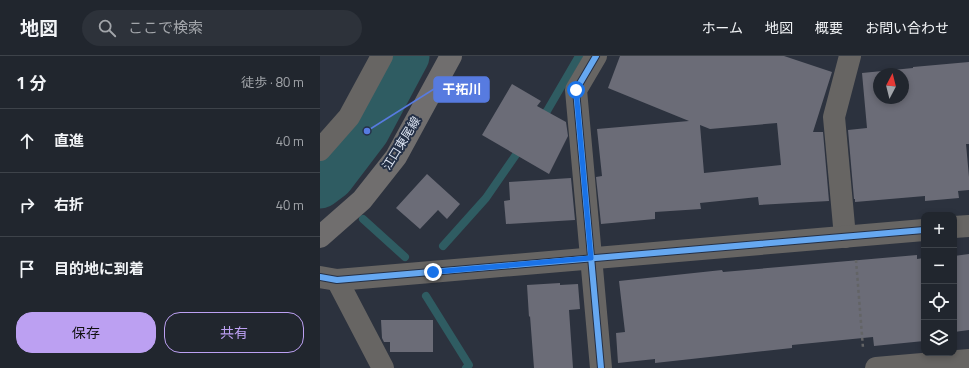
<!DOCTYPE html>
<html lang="ja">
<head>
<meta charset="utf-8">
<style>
	body { margin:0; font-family:"Titillium Web","Noto Sans JP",sans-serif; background:#2d323a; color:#f1f3f6 }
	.controls { position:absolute; right:12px; bottom:12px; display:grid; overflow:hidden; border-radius:8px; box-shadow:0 2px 6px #0003 }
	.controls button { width:36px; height:36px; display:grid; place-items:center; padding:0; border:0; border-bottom:1px solid #3e434a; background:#21262e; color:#f1f3f6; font:20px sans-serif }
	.compass { position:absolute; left:553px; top:12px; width:36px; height:36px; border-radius:50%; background:#21262e; box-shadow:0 2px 6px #0003; rotate:7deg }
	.stop { position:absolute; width:12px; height:12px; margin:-9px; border:3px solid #1a73e8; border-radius:50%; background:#fff }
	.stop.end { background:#1a73e8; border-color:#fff; box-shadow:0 1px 4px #0008 }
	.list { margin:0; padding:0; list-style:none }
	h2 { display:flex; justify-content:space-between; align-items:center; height:52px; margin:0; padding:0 16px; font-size:17px }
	h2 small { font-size:13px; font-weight:400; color:#a2a5aa }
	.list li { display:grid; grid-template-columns:26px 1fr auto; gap:12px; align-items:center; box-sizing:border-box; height:64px; padding:0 16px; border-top:1px solid #3e434a }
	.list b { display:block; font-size:15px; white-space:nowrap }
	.list em { font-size:13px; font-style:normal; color:#a2a5aa }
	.actions { display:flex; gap:8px; padding:12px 16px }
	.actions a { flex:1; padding:9px 0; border:1px solid #bca0f2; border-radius:16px; text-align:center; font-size:14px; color:#bca0f2 }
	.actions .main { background:#bca0f2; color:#111 }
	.icon { flex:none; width:22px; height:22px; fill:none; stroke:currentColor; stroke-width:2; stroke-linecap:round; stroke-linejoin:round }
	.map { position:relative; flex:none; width:649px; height:312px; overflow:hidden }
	header { display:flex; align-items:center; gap:24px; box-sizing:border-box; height:56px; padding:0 20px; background:#21262e; border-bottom:1px solid #3e434a }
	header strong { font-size:19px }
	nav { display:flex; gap:22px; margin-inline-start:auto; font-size:14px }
	.search { width:280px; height:36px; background:#2d323a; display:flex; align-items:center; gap:10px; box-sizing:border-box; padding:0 14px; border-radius:22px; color:#a2a5aa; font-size:15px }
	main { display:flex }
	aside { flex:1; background:#21262e }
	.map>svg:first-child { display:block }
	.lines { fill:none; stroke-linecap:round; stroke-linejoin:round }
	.stream { stroke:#2f5c62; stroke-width:8 }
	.river { stroke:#2f5c62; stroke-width:45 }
	.building { fill:#6b6c77; fill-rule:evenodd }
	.path { stroke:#636466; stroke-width:2.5; stroke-dasharray:3 3; stroke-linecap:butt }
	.minor { stroke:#676563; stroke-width:22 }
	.major { stroke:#706e6e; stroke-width:22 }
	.cycleway-casing { stroke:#243046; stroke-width:8 }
	.cycleway { stroke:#66a8f1; stroke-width:6 }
	.route { stroke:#1a73e8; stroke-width:5 }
	.labels { text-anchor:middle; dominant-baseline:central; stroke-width:4; stroke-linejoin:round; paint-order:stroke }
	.street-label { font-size:12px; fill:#dde5f3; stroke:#243046 }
	.leader { fill:none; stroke:#577be0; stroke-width:1.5 }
	.callout-dot { fill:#577be0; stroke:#243046; stroke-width:1.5 }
	.callout { fill:#577be0; stroke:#577be0; stroke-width:1.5 }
	.callout-label { font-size:13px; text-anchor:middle; font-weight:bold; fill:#fff }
</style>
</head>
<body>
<header>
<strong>地図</strong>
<div class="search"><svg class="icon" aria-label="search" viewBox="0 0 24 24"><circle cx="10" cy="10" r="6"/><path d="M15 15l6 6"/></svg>ここで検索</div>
<nav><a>ホーム</a><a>地図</a><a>概要</a><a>お問い合わせ</a></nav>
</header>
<main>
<aside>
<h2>1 分<small>徒歩 · 80 m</small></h2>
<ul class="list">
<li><svg class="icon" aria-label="ahead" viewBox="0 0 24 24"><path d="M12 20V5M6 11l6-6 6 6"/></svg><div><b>直進</b></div><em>40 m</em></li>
<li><svg class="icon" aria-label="right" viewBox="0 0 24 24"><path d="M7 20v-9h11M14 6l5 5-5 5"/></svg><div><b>右折</b></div><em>40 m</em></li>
<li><svg class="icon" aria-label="arrive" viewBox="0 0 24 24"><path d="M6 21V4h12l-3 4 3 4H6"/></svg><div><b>目的地に到着</b></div></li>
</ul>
<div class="actions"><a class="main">保存</a><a>共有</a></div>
</aside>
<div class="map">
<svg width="649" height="312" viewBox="0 0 649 312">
	<rect width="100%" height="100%" fill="#2c323e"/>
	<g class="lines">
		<g class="stream">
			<path d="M221 63 227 55 259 0"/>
			<path d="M43 163 85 201"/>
			<path d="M123 190 166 142 202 90"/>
			<path d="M106 240 149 309 146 312"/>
		</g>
		<path class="river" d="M0 130 12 121 47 75 87 0"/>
	</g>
	<g class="building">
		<path d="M300 0H464L512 16 493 76H503L509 145 439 149 438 141 380 147 381 153 335 156V163L281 168 276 121 282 120 277 73 369 65 288 32ZM457 67 461 109 384 117 380 69 390 73Z"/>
		<path d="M649 6V88H646L649 121V134L638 135 639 142 605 145V140L535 146V143H534L528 74 547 72 542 17 593 12V11ZM559 18H583V42H559Z"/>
		<path d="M192 28 221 45 217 50 246 66 248 80 229 118 162 79Z"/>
		<path d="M107 118 140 148 127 163 118 154 100 173 76 152Z"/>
		<path d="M251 122 255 164 186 168 184 145 190 144 189 126Z"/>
		<path d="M649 198V274L634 276V200Z"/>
		<path d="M597 199V203L604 202V285L554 290 553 281 472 289V292L335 307V303L298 307 296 277 305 276 299 225 402 214 403 216Z"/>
		<path d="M240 227V229L258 228 260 253 249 254 253 312H214L210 260 209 261 207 229Z"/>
		<path d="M61 264H113V296H70V286H64L62 282Z"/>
	</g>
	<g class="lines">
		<path class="path" d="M536 204 543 292"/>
		<g class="minor">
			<path d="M276 0 256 34 281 312"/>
			<path d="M0 94 29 61 62 0"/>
			<path d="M634 171 649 170"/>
			<path d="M525 181 514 61 530 0"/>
			<path d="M0 221 17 224 604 174"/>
			<path d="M17 224 63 312"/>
			<path d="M556 312 649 304"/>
		</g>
		<path class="major" d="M0 181 42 144 76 101 131 0"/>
		<g class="cycleway-casing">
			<g id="cycleway">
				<path d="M276 0 256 34 281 312"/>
				<path d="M0 221 17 224 604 174"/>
			</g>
		</g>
		<use href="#cycleway" class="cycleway"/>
	</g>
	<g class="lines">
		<path class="route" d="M113 216 271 202 256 34"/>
	</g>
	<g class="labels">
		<g class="street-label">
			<text transform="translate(81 87) rotate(-58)">江口東尾線</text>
		</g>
	</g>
	<path class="leader" d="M47 75L114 33"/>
	<circle class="callout-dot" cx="47" cy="75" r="4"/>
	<rect class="callout" x="114" y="21" width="55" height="25" rx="4"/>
	<g class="callout-label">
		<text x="142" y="38">干拓川</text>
	</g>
</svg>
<div class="controls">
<button>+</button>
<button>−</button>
<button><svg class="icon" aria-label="locate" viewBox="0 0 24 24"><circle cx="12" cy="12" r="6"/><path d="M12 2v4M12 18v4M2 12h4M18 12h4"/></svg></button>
<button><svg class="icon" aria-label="layers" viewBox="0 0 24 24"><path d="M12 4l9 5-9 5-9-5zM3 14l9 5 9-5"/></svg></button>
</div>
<svg class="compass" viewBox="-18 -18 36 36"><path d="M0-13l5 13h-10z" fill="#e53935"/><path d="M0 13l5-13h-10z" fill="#a2a5aa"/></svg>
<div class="stop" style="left:256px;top:34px"></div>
<div class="stop end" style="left:113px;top:216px"></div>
</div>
</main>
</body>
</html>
